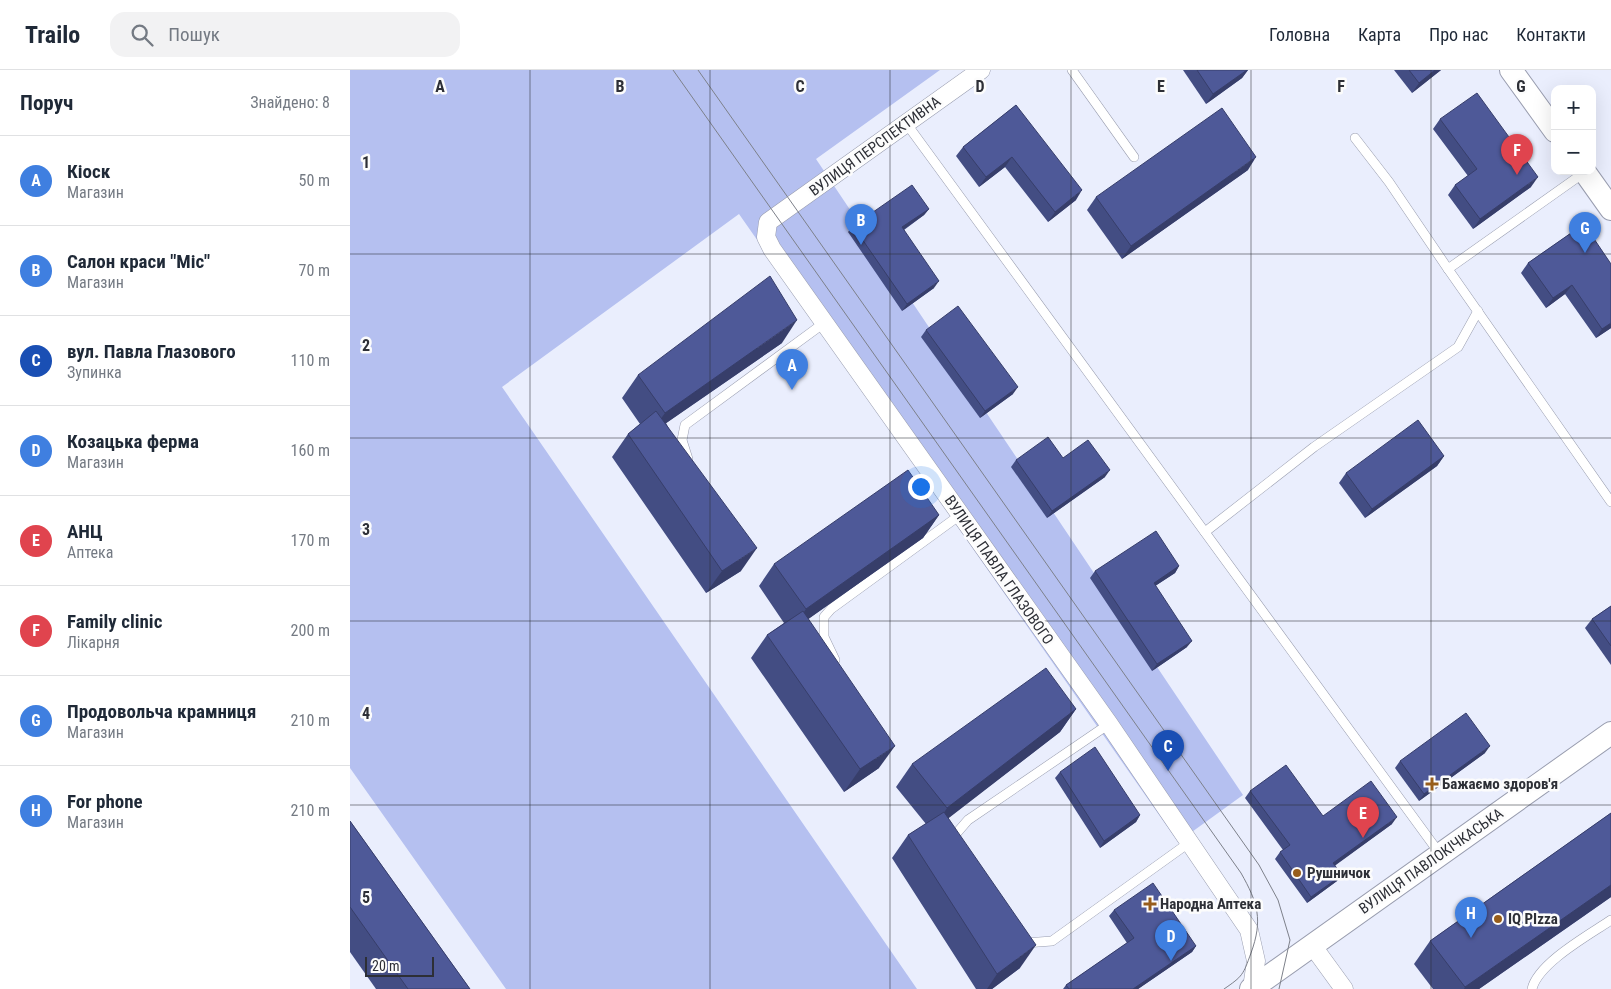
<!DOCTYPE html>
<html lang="uk">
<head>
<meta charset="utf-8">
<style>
	body { margin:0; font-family:"Roboto Condensed",sans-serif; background:#f2f2f3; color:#1f2937 }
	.controls { position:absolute; right:15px; top:15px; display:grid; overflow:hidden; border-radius:10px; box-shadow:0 5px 20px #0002 }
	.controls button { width:45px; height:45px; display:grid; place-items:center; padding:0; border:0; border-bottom:1px solid #e0e1e3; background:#fff; color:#1f2937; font:25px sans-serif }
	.scale { position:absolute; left:15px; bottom:12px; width:69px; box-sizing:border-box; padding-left:5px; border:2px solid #2d2f36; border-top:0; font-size:14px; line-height:18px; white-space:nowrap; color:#2d2f36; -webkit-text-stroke:4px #fcfcfc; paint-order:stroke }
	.you { position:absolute; left:570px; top:416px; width:18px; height:18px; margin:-12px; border:4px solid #fff; border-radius:50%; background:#1a73e8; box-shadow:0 0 0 8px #1a73e833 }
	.badge { display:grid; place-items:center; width:32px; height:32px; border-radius:50%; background:#975d1b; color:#fff; font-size:16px; font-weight:700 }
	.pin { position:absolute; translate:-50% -41px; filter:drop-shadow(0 1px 2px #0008) }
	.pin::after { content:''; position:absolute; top:26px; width:18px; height:15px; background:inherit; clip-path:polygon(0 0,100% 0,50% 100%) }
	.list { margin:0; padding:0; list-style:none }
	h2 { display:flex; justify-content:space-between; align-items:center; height:65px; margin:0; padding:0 20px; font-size:21px }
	h2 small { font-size:16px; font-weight:400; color:#747a83 }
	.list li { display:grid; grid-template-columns:32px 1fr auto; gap:15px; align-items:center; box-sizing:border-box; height:90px; padding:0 20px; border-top:1px solid #e0e1e3 }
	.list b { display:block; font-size:19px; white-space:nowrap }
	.list p { margin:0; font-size:16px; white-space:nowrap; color:#747a83 }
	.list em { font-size:16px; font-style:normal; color:#747a83 }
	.icon { flex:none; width:28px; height:28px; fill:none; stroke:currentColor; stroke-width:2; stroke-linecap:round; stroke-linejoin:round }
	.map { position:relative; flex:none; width:1261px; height:919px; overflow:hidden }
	header { display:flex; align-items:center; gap:30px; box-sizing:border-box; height:70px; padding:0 25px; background:#fff; border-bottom:1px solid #e0e1e3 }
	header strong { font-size:24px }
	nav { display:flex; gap:28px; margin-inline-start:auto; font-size:18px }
	.search { width:350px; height:45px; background:#f2f2f3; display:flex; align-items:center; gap:12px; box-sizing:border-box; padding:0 18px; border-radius:15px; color:#747a83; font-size:19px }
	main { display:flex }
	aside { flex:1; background:#fff }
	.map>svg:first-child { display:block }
	.green { fill:#b5c0f0 }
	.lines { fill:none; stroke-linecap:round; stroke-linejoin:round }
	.service-casing { stroke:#999daf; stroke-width:10 }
	.minor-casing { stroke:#999daf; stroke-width:19 }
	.tertiary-casing { stroke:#999daf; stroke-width:24 }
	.service { stroke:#fff; stroke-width:9 }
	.minor { stroke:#fff; stroke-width:18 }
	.tertiary { stroke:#fff; stroke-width:22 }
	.tram { stroke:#7d808a; stroke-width:1 }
	.wall { fill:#434d83 }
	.shaded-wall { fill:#373e6a }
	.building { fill:#4e5998; stroke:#373e6a }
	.grid { fill:none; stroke:#2d2f36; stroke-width:1; stroke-opacity:0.55 }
	.poi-dot { fill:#975d1b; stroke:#fcfcfc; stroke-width:2 }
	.labels { text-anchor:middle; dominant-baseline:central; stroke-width:5; stroke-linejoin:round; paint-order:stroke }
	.street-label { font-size:15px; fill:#2d2f36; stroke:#fcfcfc }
	.poi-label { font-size:15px; font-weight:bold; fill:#2d2f36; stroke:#fcfcfc; text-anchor:start }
	.grid-label { font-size:16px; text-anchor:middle; font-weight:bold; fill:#2d2f36; stroke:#fcfcfc; stroke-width:5; stroke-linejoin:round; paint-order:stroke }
</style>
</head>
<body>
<header>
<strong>Trailo</strong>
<div class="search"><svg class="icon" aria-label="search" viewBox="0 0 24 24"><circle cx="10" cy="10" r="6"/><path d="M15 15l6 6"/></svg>Пошук</div>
<nav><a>Головна</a><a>Карта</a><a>Про нас</a><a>Контакти</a></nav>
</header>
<main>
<aside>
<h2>Поруч<small>Знайдено: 8</small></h2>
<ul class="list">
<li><span class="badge" style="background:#3f7fe0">A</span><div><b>Кіоск</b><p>Магазин</p></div><em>50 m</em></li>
<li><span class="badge" style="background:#3f7fe0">B</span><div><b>Салон краси &quot;Міс&quot;</b><p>Магазин</p></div><em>70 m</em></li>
<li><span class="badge" style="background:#1a4fb4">C</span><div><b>вул. Павла Глазового</b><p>Зупинка</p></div><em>110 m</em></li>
<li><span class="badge" style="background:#3f7fe0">D</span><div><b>Козацька ферма</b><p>Магазин</p></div><em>160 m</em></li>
<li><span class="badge" style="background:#e0444e">E</span><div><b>АНЦ</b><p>Аптека</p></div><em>170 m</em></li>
<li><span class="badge" style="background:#e0444e">F</span><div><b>Family clinic</b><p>Лікарня</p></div><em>200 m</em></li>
<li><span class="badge" style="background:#3f7fe0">G</span><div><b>Продовольча крамниця</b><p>Магазин</p></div><em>210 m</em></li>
<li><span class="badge" style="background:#3f7fe0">H</span><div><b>For phone</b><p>Магазин</p></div><em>210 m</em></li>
</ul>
</aside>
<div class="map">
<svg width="1261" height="919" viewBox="0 0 1261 919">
	<rect width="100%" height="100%" fill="#eaeefd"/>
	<path class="green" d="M0 0H590L466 89 893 725 828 772 389 144 152 317 567 919H156L0 698Z"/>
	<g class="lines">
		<g class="service-casing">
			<g id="service">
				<path d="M722 0 784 87"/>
				<path d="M556 53 1090 784"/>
				<path d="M1005 68 1039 112 1098 199"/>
				<path d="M1235 102 1098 199 1261 432"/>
				<path d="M338 389 332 370 335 355 474 253"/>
				<path d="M855 462 964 377 1108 277 1128 241"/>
				<path d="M485 590 474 567V547L481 539 610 445"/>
				<path d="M603 772 605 765 618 750 759 654"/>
				<path d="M675 873 702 871 840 772"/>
				<path d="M1182 919C1188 893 1239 865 1261 850"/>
			</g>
		</g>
		<g class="minor-casing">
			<g id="minor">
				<path d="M631 0 418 152 416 167 422 179 759 654 899 860 906 891 902 918"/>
				<path d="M962 875 994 919"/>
			</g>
		</g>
		<g class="tertiary-casing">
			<g id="tertiary">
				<path d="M1161 0 1205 61"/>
				<path d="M1234 101 1261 139"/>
				<path d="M901 919 1261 663"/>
			</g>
		</g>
		<use href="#service" class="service"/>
		<use href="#minor" class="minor"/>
		<use href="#tertiary" class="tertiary"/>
		<g class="tram">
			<path d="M323 0 891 803C908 833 913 850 901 883 893 905 893 906 874 919"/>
			<path d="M348 0 909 795 928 830 940 870 929 919"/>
		</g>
	</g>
	<g class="wall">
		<path d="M833 0H898L892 8 856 34Z"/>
		<path d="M1044 0H1091L1062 23Z"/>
		<path d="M666 35 726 130 698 152 655 97 629 117 606 86 613 77Z"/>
		<path d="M1090 49 1181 117 1123 159 1098 125 1105 115 1118 106 1083 59Z"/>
		<path d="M898 100 772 189 737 140 746 127Z"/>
		<path d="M579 139 574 145 554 160 584 218 552 241 498 162 503 156Z"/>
		<path d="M1234 154 1261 258 1246 268 1215 224 1196 238 1171 203 1178 193Z"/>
		<path d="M576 260 663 324 630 348 571 267Z"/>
		<path d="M432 273 316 353 391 501 356 523 262 387 278 364 290 354 272 328 288 305Z"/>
		<path d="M1094 386 1087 396 1015 448 989 413 996 403Z"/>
		<path d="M713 388 755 407 697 448 661 397 666 390Z"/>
		<path d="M589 445 573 468 458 549 529 698 494 722 401 588 417 565 434 553 409 516 424 494Z"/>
		<path d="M829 496 825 503 805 516 837 577 802 601 740 508 745 501Z"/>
		<path d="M1261 536V595L1235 558 1242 549Z"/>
		<path d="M726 639 710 662 598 748 670 898 642 919H626L542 788 558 765 576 754 546 717 562 694Z"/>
		<path d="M1135 683 1069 731 1045 698 1050 691Z"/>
		<path d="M710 702 790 745 786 752 750 778 705 708Z"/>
		<path d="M900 721 973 746 1042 754 985 795 987 811 957 833 925 789 930 782 933 780 895 728Z"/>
		<path d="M1261 743V827L1129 919H1083L1064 894 1080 871Z"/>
		<path d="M0 751 120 919H26L0 882Z"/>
		<path d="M764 840 846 876 842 882 788 919H713L716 915 777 873 759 846Z"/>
	</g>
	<g class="shaded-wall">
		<path d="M897 0H898L892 8 856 34 863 24Z"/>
		<path d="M1085 0H1091L1062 23 1069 13Z"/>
		<path d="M662 87 655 97 629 117 636 107Z"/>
		<path d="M906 87 898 100 772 189 781 176Z"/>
		<path d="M1188 107 1181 117 1123 159 1130 149Z"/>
		<path d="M732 120 726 130 698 152 705 142Z"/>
		<path d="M579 139 574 145 547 164 552 157Z"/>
		<path d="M589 211 584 218 552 241 557 234Z"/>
		<path d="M1222 215 1215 224 1196 238 1203 228Z"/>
		<path d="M447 250 432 273 299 365 315 343Z"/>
		<path d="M1261 253V258L1246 268 1252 259Z"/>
		<path d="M668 317 663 324 630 348 635 341Z"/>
		<path d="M1094 386 1087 396 1015 448 1022 439Z"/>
		<path d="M760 400 755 407 697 448 702 441Z"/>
		<path d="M589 445 573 468 440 562 456 539Z"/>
		<path d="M407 478 391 501 356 523 372 501Z"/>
		<path d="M829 496 825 503 799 520 804 513Z"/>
		<path d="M842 571 837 577 802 601 807 594Z"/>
		<path d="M726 639 710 662 582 761 597 738Z"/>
		<path d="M545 676 529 698 494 722 510 699Z"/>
		<path d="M1140 676 1135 683 1069 731 1074 724Z"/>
		<path d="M790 745 786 752 750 778 754 771Z"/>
		<path d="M1047 747 1042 754 979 800 983 793Z"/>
		<path d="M992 805 987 811 957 833 961 827Z"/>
		<path d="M1261 815V827L1129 919H1114L1115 917Z"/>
		<path d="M686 875 670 898 642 919H637L647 904Z"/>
		<path d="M846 876 842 882 788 919H783Z"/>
	</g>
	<g class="building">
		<path d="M847 0H897L863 24Z"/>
		<path d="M1059 0H1085L1069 13Z"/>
		<path d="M1127 23 1188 107 1130 149 1105 115 1127 99 1090 49Z"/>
		<path d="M666 35 732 120 705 142 662 87 636 107 613 77Z"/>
		<path d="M872 38 906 87 781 176 746 127Z"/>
		<path d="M562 115 579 139 552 157 589 211 557 234 503 156Z"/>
		<path d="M1234 154 1261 194V253L1252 259 1222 215 1203 228 1178 193Z"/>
		<path d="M420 206 447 250 315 343 288 305Z"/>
		<path d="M608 236 668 317 635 341 576 260Z"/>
		<path d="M306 341 407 478 372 501 278 364Z"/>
		<path d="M1068 350 1094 386 1022 439 996 403Z"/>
		<path d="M698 367 713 388 738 370 760 400 702 441 666 390Z"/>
		<path d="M558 400 589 445 456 539 424 494Z"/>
		<path d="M806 461 829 496 804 513 842 571 807 594 745 501Z"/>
		<path d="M1261 536V576L1242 549Z"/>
		<path d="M453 541 545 676 510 699 417 565Z"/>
		<path d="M696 598 726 639 597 738 562 694Z"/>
		<path d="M1116 643 1140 676 1074 724 1050 691Z"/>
		<path d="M745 677 790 745 754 771 710 702Z"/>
		<path d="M936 695 973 746 1021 711 1047 747 983 793 992 805 961 827 930 782 940 775 900 721Z"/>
		<path d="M594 742 686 875 647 904 558 765Z"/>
		<path d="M1261 743V815L1115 917 1080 871Z"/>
		<path d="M0 751 120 919H58L0 837Z"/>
		<path d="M803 813 846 876 783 919H719L716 915 784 868 764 840Z"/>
	</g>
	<path class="grid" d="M180 0V919M360 0V919M540 0V919M721 0V919M901 0V919M1081 0V919M0 184H1261M0 368H1261M0 551H1261M0 735H1261"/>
	<g class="poi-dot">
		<path d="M1079.5 706.5h5v5h5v5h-5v5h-5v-5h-5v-5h5z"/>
		<circle cx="947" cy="803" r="5"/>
		<path d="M797.5 826.5h5v5h5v5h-5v5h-5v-5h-5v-5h5z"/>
		<circle cx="1148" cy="849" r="5"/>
	</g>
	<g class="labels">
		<g class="street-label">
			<text transform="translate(525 76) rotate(-36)">ВУЛИЦЯ ПЕРСПЕКТИВНА</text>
			<text transform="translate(649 500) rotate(55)">ВУЛИЦЯ ПАВЛА ГЛАЗОВОГО</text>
			<text transform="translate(1081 791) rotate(-35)">ВУЛИЦЯ ПАВЛОКІЧКАСЬКА</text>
		</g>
		<g class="poi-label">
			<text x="1092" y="714">Бажаємо здоров'я</text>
			<text x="957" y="803">Рушничок</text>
			<text x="810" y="834">Народна Аптека</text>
			<text x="1158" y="849">IQ PIzza</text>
		</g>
	</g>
	<g class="grid-label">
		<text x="90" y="22">A</text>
		<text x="270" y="22">B</text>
		<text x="450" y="22">C</text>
		<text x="630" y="22">D</text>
		<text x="811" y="22">E</text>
		<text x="991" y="22">F</text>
		<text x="1171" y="22">G</text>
		<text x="16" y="98">1</text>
		<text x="16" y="281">2</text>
		<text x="16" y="465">3</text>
		<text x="16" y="649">4</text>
		<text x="16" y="833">5</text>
	</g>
</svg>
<div class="controls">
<button>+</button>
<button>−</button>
</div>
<div class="scale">20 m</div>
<div class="you"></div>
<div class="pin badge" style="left:442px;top:320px;background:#3f7fe0">A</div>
<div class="pin badge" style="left:511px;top:175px;background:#3f7fe0">B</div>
<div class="pin badge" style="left:818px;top:701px;background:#1a4fb4">C</div>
<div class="pin badge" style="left:821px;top:891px;background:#3f7fe0">D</div>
<div class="pin badge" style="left:1013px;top:768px;background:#e0444e">E</div>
<div class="pin badge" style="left:1167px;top:105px;background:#e0444e">F</div>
<div class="pin badge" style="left:1235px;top:183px;background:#3f7fe0">G</div>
<div class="pin badge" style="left:1121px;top:868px;background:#3f7fe0">H</div>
</div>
</main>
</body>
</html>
